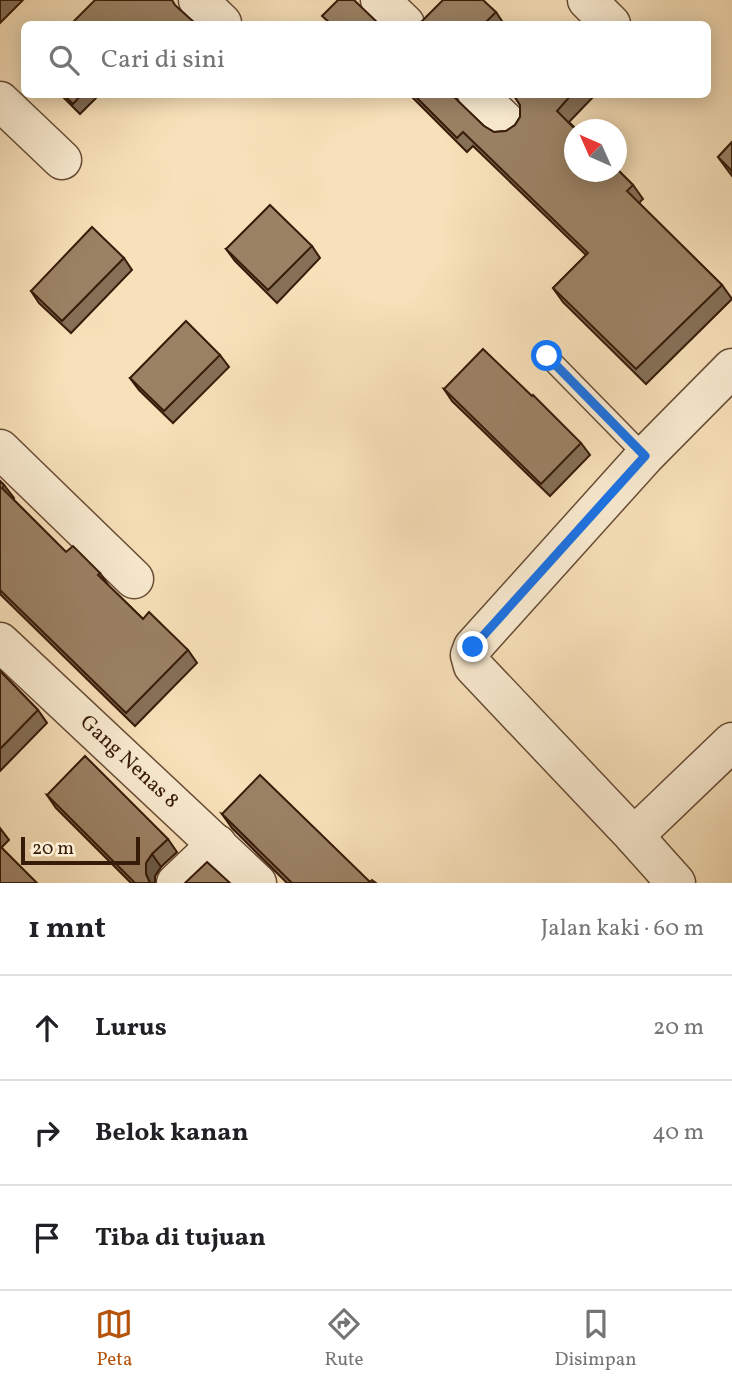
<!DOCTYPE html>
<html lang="id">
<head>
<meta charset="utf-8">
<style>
	body { margin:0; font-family:Vollkorn,serif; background:#f6f6f6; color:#202124 }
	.compass { position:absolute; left:564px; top:119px; width:63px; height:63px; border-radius:50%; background:#fff; box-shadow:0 4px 18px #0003; rotate:315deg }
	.scale { position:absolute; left:21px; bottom:18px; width:119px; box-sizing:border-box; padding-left:7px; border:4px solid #371b09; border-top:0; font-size:19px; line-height:24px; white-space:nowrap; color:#371b09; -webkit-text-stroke:5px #faecd2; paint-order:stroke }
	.stop { position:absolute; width:21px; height:21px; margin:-16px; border:5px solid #1a73e8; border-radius:50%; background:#fff }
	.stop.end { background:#1a73e8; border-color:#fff; box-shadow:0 2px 7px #0008 }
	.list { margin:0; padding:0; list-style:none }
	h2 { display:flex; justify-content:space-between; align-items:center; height:91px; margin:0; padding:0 28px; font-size:30px }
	h2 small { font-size:23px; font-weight:400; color:#757577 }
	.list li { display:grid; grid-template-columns:46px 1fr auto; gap:21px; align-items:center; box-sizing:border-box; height:105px; padding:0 28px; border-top:2px solid #e0e0e0 }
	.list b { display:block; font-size:26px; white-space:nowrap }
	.list em { font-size:23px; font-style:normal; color:#757577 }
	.icon { flex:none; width:38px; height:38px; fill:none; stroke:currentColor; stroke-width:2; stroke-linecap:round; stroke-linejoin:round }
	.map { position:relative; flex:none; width:732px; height:883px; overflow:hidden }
	.search { position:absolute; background:#fff; box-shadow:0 4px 18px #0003; left:21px; right:21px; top:21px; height:77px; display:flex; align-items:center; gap:18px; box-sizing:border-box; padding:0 24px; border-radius:10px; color:#757577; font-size:26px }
	.sheet { height:406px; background:#fff }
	nav { display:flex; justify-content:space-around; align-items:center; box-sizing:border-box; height:98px; border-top:2px solid #e0e0e0; background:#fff; font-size:19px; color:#757577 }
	nav a { display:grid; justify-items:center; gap:4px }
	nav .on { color:#b45309 }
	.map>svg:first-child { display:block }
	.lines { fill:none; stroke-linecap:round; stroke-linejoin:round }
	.service-casing { stroke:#674c35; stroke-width:22 }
	.minor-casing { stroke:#674c35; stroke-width:41 }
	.service { stroke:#faecd2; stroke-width:19 }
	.minor { stroke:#faecd2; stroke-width:38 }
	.wall { fill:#857057; stroke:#371b09; stroke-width:2 }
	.shaded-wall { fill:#6c5b47; stroke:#371b09; stroke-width:2 }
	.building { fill:#9b8265; stroke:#371b09; stroke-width:2 }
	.route { stroke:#1a73e8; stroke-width:9 }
	.labels { text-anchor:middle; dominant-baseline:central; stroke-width:5; stroke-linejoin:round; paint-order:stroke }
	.street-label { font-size:21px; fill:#371b09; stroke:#faecd2 }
</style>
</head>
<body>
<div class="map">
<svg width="732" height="883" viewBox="0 0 732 883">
	<rect width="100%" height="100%" fill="#f8e1ba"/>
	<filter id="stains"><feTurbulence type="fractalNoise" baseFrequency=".00286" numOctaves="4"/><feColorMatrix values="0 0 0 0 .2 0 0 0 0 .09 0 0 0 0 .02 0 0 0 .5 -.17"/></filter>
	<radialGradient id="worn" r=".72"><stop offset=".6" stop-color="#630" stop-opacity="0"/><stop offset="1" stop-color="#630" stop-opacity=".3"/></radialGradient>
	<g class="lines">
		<g class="service-casing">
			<path id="service" d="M547 356 645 456"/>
		</g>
		<g class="minor-casing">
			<g id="minor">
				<path d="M198 0 222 23"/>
				<path d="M380 0 405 24"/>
				<path d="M587 0 611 24"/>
				<path d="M477 94 509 125"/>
				<path d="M0 101 62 160"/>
				<path d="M0 449 134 579"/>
				<path d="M0 642 257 883"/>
				<path d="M634 836 732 742"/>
				<path d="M176 883 217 844"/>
				<path d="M676 883 634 836 473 666 470 655 473 647 645 456 732 368"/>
			</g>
		</g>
		<use href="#service" class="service"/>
		<use href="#minor" class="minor"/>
	</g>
	<g class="wall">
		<path d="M0 0H23L0 23Z"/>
		<path d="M496 12 504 24H419Z"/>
		<path d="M60 94H100L80 114Z"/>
		<path d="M409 94H456V100L484 126 494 132 506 131 515 125 520 117V105L513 94H596L569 122 633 185 643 199 639 203 722 285 732 299 646 384 563 302 553 288 586 255 473 146 467 152Z"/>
		<path d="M732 142V176L718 157Z"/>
		<path d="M312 246 320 258 277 303 235 261 226 249Z"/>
		<path d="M124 258 132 270 71 333 39 303 31 291Z"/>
		<path d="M220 355 229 367 173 423 139 390 130 378Z"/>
		<path d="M444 389 581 443 590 455 550 496 452 401Z"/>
		<path d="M0 481 4 485 14 498 13 499 66 552 100 573 109 586 143 619 188 650 197 663 135 726 0 594Z"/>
		<path d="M0 671 38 710 47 723 0 771Z"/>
		<path d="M47 795 168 839 177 852 161 867 155 876V883H131L56 808Z"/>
		<path d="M222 814 370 882 376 883H287L232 828Z"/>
		<path d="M0 828 9 840 1 848 0 883Z"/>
	</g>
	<path class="shaded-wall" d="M152 854 161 867 155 876V883H150L146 874V863Z"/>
	<g class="building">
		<path d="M95 0H172L175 5 196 24H71Z"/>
		<path d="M338 0H354L379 24H331L322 16Z"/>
		<path d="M443 0H483L496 12 484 24H419Z"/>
		<path d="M63 94H82L73 104Z"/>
		<path d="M413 94H451L484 126 494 132 506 131 515 125 520 117V105L513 94H572L557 111 576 130H575V172H617V169L633 185 627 191 722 285 636 369 553 288 588 253 463 132 457 138Z"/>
		<path d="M732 142V171L718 157Z"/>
		<path d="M270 205 312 246 268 290 226 249Z"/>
		<path d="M92 227 124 258 62 321 31 291Z"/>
		<path d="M186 321 220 355 164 411 130 378Z"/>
		<path d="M483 349 532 396 533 395 581 443 541 484 444 389Z"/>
		<path d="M0 481 4 485 2 488 66 552 73 546 100 573 98 575 143 619 149 612 188 650 126 713 0 590Z"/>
		<path d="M0 671 38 710 0 749Z"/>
		<path d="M85 756 168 839 152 854 146 863V874L150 883H135L47 795Z"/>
		<path d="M260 775 370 882 372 880 376 883H292L222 814Z"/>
		<path d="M0 846 37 883H0Z"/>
		<path d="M207 862 230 883H185Z"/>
	</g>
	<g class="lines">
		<path class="route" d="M473 647 645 456 547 356"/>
	</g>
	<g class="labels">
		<g class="street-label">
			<text transform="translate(129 762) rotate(43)">Gang Nenas 8</text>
		</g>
	</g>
	<rect width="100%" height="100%" filter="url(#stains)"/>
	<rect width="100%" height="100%" fill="url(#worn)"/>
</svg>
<svg class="compass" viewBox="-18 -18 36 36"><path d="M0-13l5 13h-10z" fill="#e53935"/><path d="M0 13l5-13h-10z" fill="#757577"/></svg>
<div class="scale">20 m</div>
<div class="stop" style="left:547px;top:356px"></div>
<div class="stop end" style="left:473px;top:647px"></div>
<div class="search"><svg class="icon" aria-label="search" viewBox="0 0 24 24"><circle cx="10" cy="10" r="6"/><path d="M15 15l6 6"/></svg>Cari di sini</div>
</div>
<section class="sheet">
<h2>1 mnt<small>Jalan kaki · 60 m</small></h2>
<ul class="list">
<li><svg class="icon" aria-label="ahead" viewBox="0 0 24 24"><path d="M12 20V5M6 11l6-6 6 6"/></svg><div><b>Lurus</b></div><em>20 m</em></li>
<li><svg class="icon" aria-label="right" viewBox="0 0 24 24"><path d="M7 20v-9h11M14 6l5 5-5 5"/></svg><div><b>Belok kanan</b></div><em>40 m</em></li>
<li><svg class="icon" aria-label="arrive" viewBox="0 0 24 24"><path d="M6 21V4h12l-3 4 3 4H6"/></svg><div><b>Tiba di tujuan</b></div></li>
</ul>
</section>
<nav>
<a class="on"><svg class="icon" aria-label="map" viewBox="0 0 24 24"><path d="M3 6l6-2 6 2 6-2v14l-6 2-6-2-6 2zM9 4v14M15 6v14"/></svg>Peta</a>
<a><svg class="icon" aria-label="directions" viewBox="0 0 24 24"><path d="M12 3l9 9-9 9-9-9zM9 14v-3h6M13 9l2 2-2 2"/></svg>Rute</a>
<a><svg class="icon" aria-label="saved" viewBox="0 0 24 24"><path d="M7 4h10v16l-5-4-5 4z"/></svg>Disimpan</a>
</nav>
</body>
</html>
